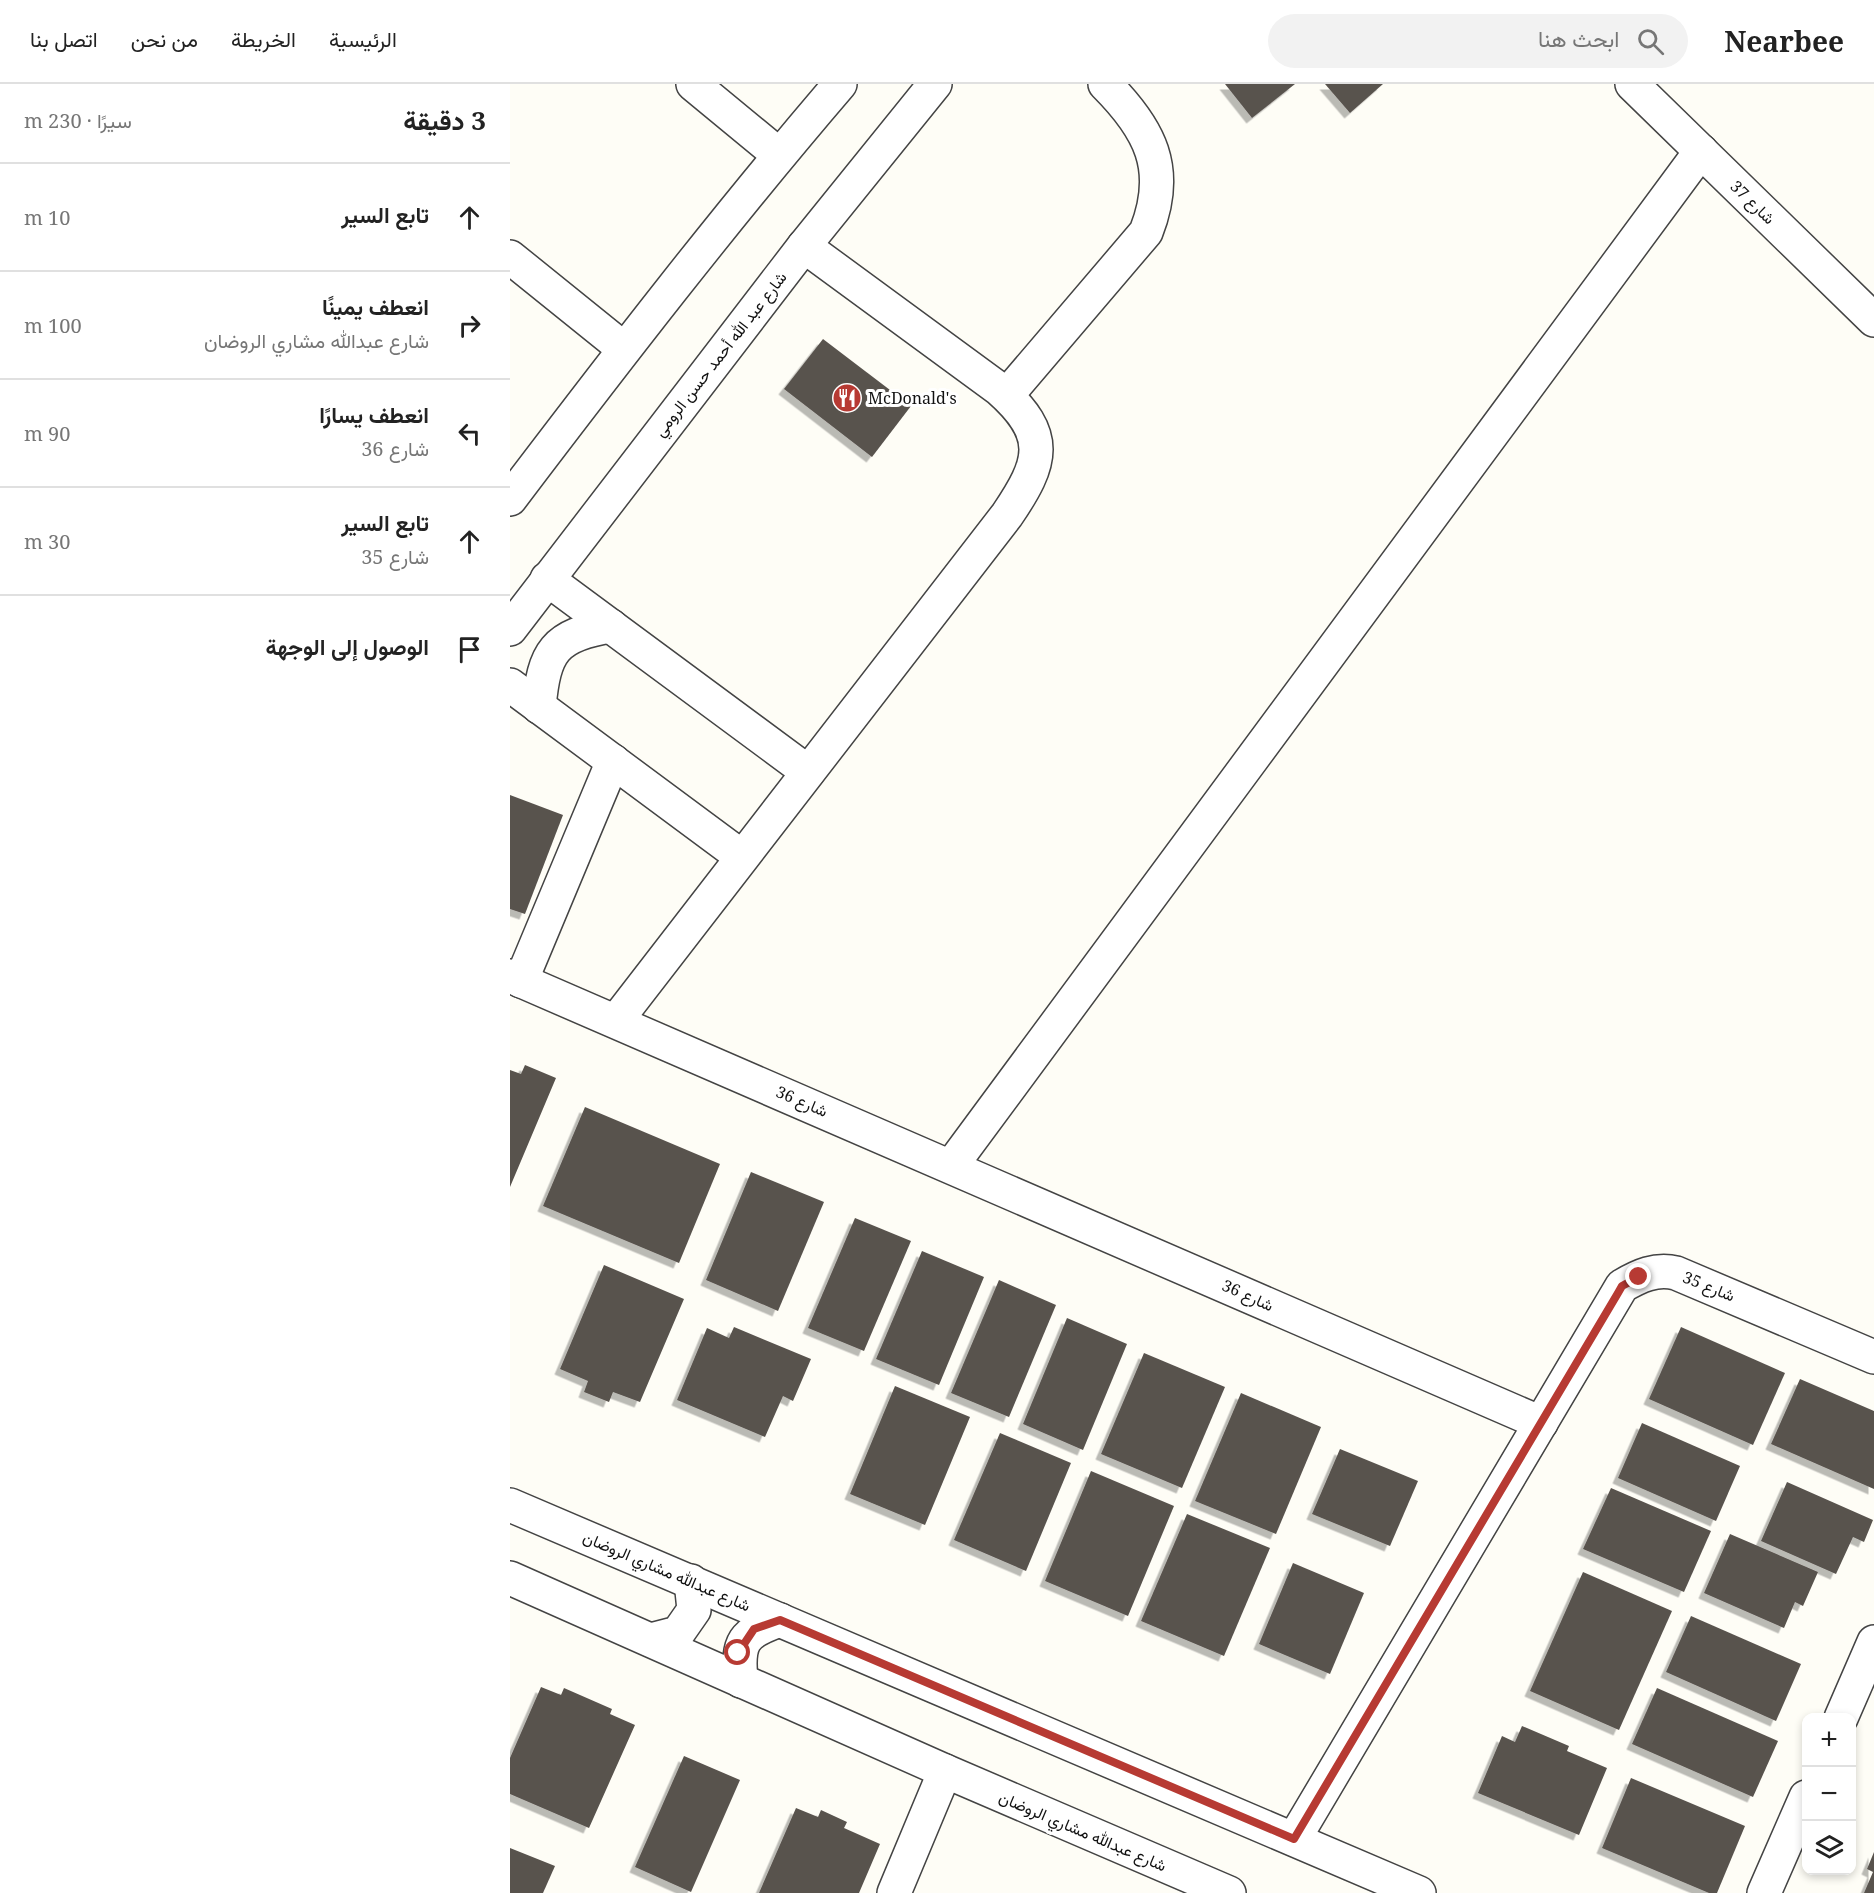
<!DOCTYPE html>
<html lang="ar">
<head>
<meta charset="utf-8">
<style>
	body { margin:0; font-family:"Noto Serif",Vazirmatn,serif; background:#f2f2f2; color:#222; direction:rtl }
	.controls { position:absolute; right:18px; bottom:18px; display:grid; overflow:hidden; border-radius:12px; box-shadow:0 3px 9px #0003 }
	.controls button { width:54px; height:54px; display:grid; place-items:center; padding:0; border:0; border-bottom:2px solid #e0e0e0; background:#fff; color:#222; font:30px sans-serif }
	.stop { position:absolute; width:18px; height:18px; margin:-14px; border:4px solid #b73a33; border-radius:50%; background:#fff }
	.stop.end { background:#b73a33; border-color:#fff; box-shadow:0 2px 6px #0008 }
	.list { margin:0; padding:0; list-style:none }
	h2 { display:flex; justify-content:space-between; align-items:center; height:78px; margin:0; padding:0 24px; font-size:26px }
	h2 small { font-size:20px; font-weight:400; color:#767676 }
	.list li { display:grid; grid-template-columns:39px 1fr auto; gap:18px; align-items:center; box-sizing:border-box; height:108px; padding:0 24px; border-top:2px solid #e0e0e0 }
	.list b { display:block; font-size:22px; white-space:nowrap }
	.list p { margin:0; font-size:20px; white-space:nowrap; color:#767676 }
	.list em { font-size:20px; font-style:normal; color:#767676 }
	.icon { flex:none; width:33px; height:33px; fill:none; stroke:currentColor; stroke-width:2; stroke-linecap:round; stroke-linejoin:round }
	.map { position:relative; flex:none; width:1364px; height:1809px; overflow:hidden; direction:ltr }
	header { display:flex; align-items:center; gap:36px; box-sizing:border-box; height:84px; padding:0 30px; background:#fff; border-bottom:2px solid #e0e0e0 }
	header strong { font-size:28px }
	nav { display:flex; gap:33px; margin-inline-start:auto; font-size:21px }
	.search { width:420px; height:54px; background:#f2f2f2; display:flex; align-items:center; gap:15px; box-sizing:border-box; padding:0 21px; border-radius:33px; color:#767676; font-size:22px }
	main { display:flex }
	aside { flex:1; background:#fff }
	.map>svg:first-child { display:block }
	.building { fill:#59534e; filter:url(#shadow) }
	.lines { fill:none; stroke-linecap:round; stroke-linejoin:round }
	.minor-casing { stroke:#444; stroke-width:36 }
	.minor { stroke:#fff; stroke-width:33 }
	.route { stroke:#b73a33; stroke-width:8 }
	.labels { text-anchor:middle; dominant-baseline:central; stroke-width:6; stroke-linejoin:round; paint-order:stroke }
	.street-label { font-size:16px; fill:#111; stroke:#fff }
	.poi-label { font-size:16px; fill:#111; stroke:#fff; text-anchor:start }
</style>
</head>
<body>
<header>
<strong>Nearbee</strong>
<div class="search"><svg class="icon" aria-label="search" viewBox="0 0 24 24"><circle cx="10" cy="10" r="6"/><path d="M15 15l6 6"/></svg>ابحث هنا</div>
<nav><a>الرئيسية</a><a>الخريطة</a><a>من نحن</a><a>اتصل بنا</a></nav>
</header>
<main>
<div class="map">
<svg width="1364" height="1809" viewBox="0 0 1364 1809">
	<defs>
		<filter id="shadow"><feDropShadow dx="-5.5" dy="5.5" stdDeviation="0" flood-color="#0004"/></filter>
	</defs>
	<rect width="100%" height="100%" fill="#fefdf6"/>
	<g class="building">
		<path d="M715 0H785L742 34Z"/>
		<path d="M815 0H873L840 29Z"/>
		<path d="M313 255 401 322 362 373 274 305Z"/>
		<path d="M0 711 53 731 15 830 0 825Z"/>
		<path d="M15 981 46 994 0 1103V986L11 990Z"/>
		<path d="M75 1023 210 1080 169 1179 33 1122Z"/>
		<path d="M241 1088 314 1118 268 1227 196 1196Z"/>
		<path d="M345 1134 401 1157 354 1267 298 1244Z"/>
		<path d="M412 1167 474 1193 429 1301 366 1275Z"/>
		<path d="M94 1181 174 1215 130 1318 103 1308 99 1318 74 1308 78 1297 50 1285Z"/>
		<path d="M489 1196 546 1221 499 1333 441 1309Z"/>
		<path d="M557 1234 617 1260 573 1366 513 1340Z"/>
		<path d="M224 1243 301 1275 283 1317 273 1312 255 1353 167 1316 197 1244 219 1254Z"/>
		<path d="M1171 1243 1275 1289 1243 1361 1139 1315Z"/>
		<path d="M634 1269 715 1303 672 1404 591 1370Z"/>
		<path d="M1290 1295 1364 1327V1405L1261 1360Z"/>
		<path d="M385 1302 460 1333 415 1441 340 1410Z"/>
		<path d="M731 1309 811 1343 766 1450 685 1417Z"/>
		<path d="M1132 1339 1230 1382 1206 1437 1108 1394Z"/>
		<path d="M490 1349 561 1379 516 1487 444 1456Z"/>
		<path d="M830 1365 908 1397 880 1462 802 1430Z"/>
		<path d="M581 1387 664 1422 618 1532 535 1497Z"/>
		<path d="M1277 1398 1363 1436 1354 1458 1343 1453 1326 1490 1251 1457Z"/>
		<path d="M1101 1404 1201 1447 1174 1508 1073 1465Z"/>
		<path d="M677 1430 760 1464 714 1572 631 1537Z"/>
		<path d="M1220 1450 1308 1488 1293 1522 1285 1518 1274 1544 1194 1509Z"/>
		<path d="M783 1479 854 1509 820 1590 749 1560Z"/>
		<path d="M1073 1488 1162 1527 1109 1646 1020 1607Z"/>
		<path d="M1181 1532 1291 1580 1266 1637 1156 1588Z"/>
		<path d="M31 1603 51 1611 54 1604 102 1625 100 1630 125 1641 79 1744 0 1710V1674Z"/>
		<path d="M1147 1604 1268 1657 1243 1713 1122 1660Z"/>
		<path d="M1012 1642 1059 1662 1057 1667 1097 1684 1069 1751 968 1709 992 1652 1005 1658Z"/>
		<path d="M174 1672 230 1696 181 1808 125 1783Z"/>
		<path d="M1121 1694 1235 1742 1207 1809H1199L1092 1764Z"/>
		<path d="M286 1724 308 1733 311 1726 337 1738 334 1744 370 1760 349 1809H249Z"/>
		<path d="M0 1764 45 1782 33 1809H0Z"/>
		<path d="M1364 1768V1809H1354L1363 1788 1357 1785Z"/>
	</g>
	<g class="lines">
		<g class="minor-casing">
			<g id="minor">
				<path d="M183 0 269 71"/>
				<path d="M1122 0 1364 236"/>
				<path d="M0 173 114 265"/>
				<path d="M497 311 636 148C661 85 640 45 595 0"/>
				<path d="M0 415C107 274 215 134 330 0"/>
				<path d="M37 495 298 688"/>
				<path d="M0 545 294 162 425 0"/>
				<path d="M0 601 232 773"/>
				<path d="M29 623C34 568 44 551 101 542"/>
				<path d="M0 892 1031 1339"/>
				<path d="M11 897 103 677"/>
				<path d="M106 937 497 431C533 378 541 351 489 305L294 162"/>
				<path d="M442 1081 1191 67"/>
				<path d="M0 1421 909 1809"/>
				<path d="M0 1494 435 1687 719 1809"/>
				<path d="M141 1556 168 1549 184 1526 181 1497"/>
				<path d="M231 1597C227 1557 233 1549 270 1536"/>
				<path d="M1331 1634 1364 1558"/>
				<path d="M784 1755 1112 1202C1129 1192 1146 1184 1166 1189L1364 1273"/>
				<path d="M384 1809 435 1687"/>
				<path d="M1254 1809 1296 1713"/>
			</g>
		</g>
		<use href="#minor" class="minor"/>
	</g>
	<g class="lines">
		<path class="route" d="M228 1569 244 1545 270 1536 784 1755 1108 1209 1112 1202 1129 1193"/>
	</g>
	<defs>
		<g id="restaurant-disc" transform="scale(1.5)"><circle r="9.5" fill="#b73a33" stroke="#fff"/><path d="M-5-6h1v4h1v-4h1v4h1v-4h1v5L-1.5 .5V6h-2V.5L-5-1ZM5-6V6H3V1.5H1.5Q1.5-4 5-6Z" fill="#fff"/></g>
	</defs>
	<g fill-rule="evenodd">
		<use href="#restaurant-disc" x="337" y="314"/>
	</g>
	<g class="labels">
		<g class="street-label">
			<text transform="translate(1243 118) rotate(44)">شارع 37</text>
			<text transform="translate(210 270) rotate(-52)">شارع عبد الله أحمد حسن الرومي</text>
			<text transform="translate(292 1017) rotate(23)">شارع 36</text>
			<text transform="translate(1199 1202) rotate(22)">شارع 35</text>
			<text transform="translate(738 1211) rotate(24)">شارع 36</text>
			<text transform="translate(157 1487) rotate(23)">شارع عبدالله مشاري الروضان</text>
			<text transform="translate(573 1747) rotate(23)">شارع عبدالله مشاري الروضان</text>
		</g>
		<g class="poi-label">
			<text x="358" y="314">McDonald's</text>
		</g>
	</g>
</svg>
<div class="controls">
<button>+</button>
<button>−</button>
<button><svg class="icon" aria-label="layers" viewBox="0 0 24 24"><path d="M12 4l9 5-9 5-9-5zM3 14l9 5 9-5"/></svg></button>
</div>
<div class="stop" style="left:228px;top:1569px"></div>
<div class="stop end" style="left:1129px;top:1193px"></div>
</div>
<aside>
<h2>3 دقيقة<small>سيرًا · 230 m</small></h2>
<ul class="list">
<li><svg class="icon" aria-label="ahead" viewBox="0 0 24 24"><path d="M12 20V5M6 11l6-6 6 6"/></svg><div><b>تابع السير</b></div><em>10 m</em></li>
<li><svg class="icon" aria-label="right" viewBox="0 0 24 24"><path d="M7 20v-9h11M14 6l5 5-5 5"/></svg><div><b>انعطف يمينًا</b><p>شارع عبدالله مشاري الروضان</p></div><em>100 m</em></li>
<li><svg class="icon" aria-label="left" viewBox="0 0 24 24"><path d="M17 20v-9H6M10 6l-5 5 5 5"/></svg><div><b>انعطف يسارًا</b><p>شارع 36</p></div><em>90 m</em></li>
<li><svg class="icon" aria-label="ahead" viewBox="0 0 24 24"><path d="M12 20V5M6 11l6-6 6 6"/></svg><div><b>تابع السير</b><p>شارع 35</p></div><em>30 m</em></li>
<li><svg class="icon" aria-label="arrive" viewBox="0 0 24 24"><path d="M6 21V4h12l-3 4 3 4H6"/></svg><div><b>الوصول إلى الوجهة</b></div></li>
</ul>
</aside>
</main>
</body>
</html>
